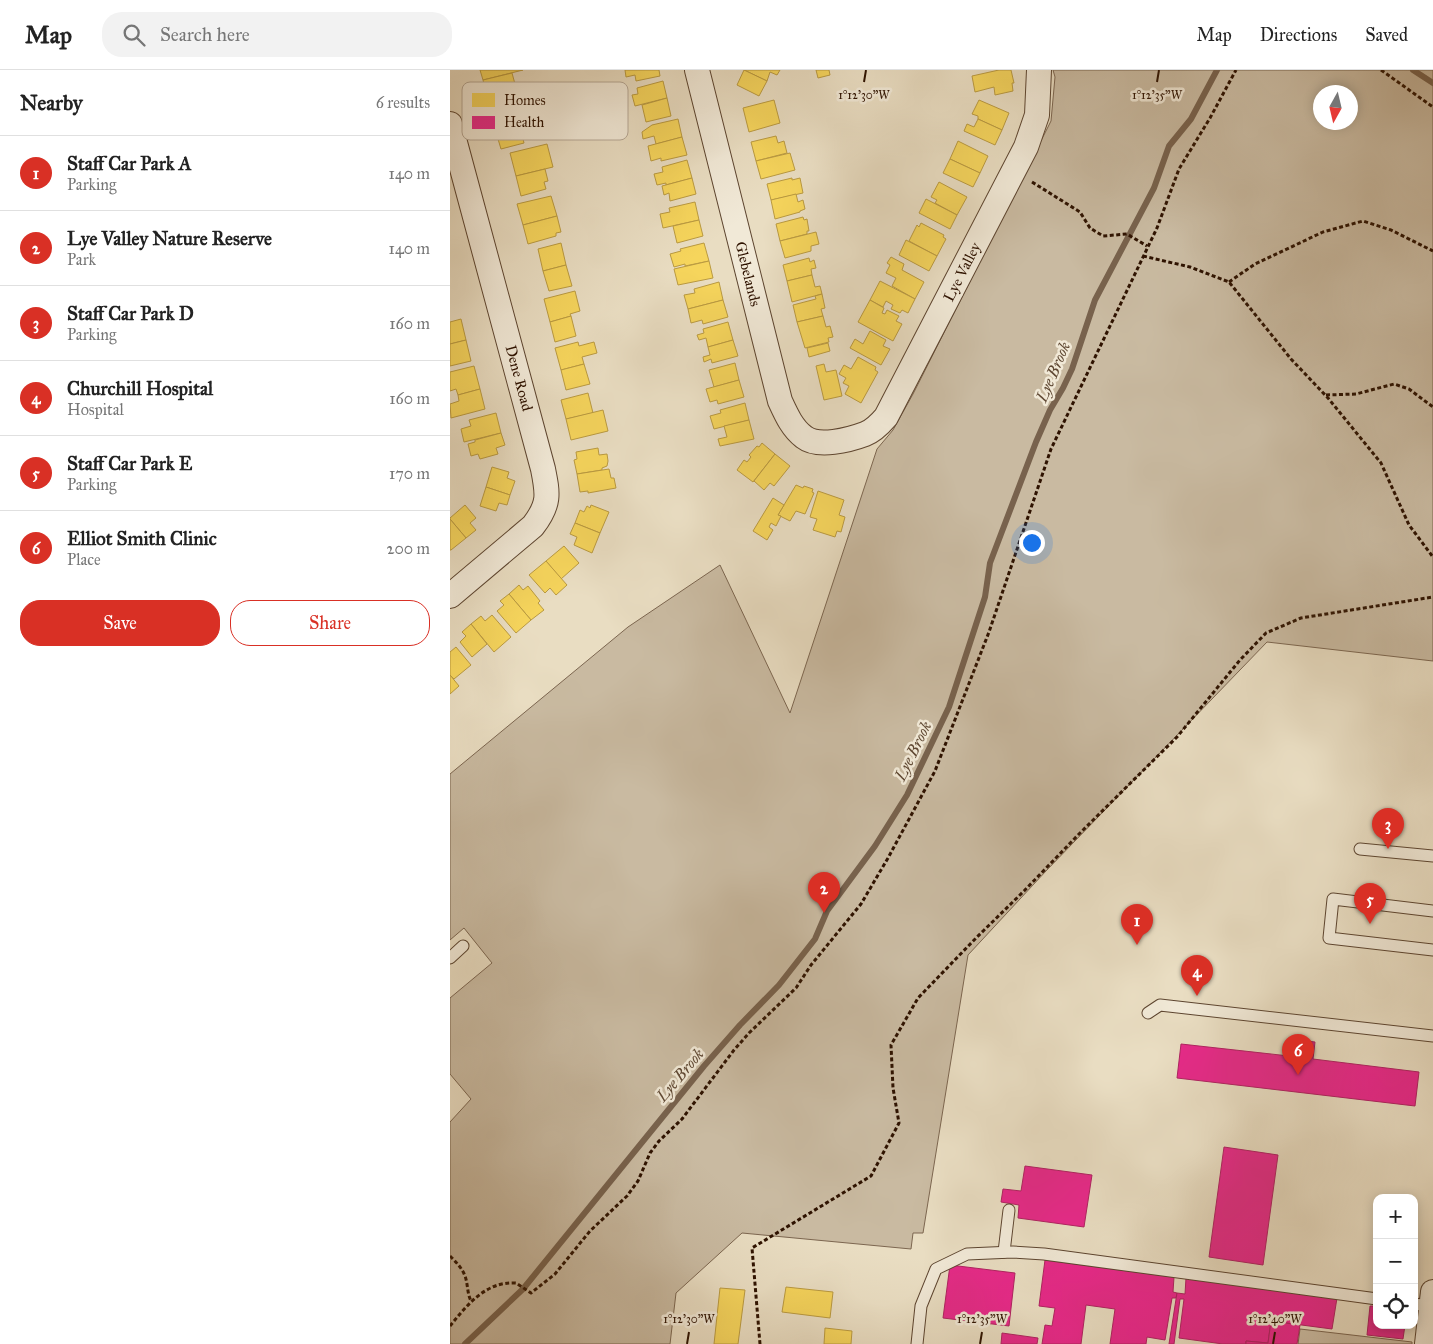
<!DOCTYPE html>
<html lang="en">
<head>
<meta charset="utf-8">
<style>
	body { margin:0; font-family:"IM FELL Great Primer",serif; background:#f2f2f2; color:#222 }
	.controls { position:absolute; right:15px; bottom:15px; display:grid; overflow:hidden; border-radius:10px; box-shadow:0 2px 12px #0003 }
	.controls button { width:45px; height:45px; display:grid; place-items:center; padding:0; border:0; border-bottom:1px solid #e0e0e0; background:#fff; color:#222; font:25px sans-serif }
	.compass { position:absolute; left:863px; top:15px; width:45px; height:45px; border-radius:50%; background:#fff; box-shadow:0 2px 12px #0003; rotate:188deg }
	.you { position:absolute; left:581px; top:472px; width:18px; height:18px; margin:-12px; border:4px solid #fff; border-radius:50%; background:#1a73e8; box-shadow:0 0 0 8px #1a73e833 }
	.badge { display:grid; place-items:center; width:32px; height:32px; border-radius:50%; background:#d93025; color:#fff; font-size:16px; font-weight:700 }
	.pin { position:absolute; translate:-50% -41px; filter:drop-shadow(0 1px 2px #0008) }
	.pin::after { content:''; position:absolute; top:26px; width:18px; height:15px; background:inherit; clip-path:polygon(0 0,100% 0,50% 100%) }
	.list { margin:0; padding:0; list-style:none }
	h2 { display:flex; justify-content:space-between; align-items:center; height:65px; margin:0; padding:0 20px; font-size:21px }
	h2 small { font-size:16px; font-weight:400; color:#767676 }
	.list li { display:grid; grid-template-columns:32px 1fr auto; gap:15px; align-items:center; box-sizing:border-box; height:75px; padding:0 20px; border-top:1px solid #e0e0e0 }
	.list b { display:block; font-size:19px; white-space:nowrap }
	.list p { margin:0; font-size:16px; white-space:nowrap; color:#767676 }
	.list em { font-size:16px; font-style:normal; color:#767676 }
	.actions { display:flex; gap:10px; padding:15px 20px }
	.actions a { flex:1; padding:11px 0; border:1px solid #d93025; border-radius:20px; text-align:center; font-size:18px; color:#d93025 }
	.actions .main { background:#d93025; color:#fff }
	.icon { flex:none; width:28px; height:28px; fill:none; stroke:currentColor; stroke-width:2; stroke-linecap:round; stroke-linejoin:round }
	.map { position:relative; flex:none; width:983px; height:1274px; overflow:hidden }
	header { display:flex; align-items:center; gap:30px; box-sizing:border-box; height:70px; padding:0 25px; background:#fff; border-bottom:1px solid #e0e0e0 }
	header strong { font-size:24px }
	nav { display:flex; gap:28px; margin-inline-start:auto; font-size:18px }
	.search { width:350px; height:45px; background:#f2f2f2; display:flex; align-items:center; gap:12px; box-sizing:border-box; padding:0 18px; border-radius:20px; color:#767676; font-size:19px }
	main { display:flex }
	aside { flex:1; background:#fff }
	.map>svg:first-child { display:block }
	.green { fill:#c9baa1; stroke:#7c6650; fill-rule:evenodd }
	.homes { fill:#f6d55c; stroke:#ba9a40 }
	.health { fill:#e7298a; stroke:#b02261 }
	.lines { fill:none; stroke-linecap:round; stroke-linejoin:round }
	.stream { stroke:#78624d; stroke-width:6 }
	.service-casing { stroke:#5d4530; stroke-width:13 }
	.minor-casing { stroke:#5d4530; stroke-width:26 }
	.path { stroke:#2e1200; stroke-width:3; stroke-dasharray:4 2.5; stroke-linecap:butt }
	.service { stroke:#f1e9d7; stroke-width:11 }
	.minor { stroke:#f1e9d7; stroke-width:24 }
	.ticks { fill:none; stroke:#2e1200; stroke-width:2 }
	.labels { text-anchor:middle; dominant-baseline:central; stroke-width:5; stroke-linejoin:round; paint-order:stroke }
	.street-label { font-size:15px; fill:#2e1200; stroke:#f1e9d7 }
	.water-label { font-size:16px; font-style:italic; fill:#5f4833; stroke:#f1e9d7 }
	.key { fill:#f1e9d7; stroke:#b6a896; stroke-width:1 }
	.key-label { font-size:14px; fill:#2e1200 }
	.ticks-label { font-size:12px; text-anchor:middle; fill:#2e1200; stroke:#f1e9d7; stroke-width:5; stroke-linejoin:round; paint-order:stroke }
</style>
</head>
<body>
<header>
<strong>Map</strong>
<div class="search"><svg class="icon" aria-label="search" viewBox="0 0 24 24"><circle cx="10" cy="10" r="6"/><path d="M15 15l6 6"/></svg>Search here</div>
<nav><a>Map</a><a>Directions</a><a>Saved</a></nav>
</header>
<main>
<aside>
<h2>Nearby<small>6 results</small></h2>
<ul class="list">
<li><span class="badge">1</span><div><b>Staff Car Park A</b><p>Parking</p></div><em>140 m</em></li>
<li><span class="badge">2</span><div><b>Lye Valley Nature Reserve</b><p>Park</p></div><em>140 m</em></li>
<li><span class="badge">3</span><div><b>Staff Car Park D</b><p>Parking</p></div><em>160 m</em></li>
<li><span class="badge">4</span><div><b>Churchill Hospital</b><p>Hospital</p></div><em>160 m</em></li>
<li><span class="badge">5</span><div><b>Staff Car Park E</b><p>Parking</p></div><em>170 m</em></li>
<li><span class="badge">6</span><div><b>Elliot Smith Clinic</b><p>Place</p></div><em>200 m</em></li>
</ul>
<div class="actions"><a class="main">Save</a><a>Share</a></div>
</aside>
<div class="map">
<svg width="983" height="1274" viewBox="0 0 983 1274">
	<rect width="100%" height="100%" fill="#e9ddc2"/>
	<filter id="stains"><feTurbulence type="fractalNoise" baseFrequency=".004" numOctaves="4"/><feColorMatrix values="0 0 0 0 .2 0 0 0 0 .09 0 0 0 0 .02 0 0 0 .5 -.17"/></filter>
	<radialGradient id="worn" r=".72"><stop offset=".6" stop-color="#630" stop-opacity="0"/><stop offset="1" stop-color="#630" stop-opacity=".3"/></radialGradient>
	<g class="green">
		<path d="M603 0H983V591L817 572 596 801 518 885 473 1163H463L461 1179 292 1163 226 1223 220 1274H0V1052L21 1029 0 1004V928L42 893 14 858 0 870V704L178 557 270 495 340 643 427 379 443 360 463 324 601 51 605 7ZM871 22H901V52H871Z"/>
		<path d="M850 1259 962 1272V1274H848Z"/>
	</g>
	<g class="homes">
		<path d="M30 0H73L33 10Z"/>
		<path d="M175 0H209L210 6 186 11 185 5 176 7Z"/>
		<path d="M294 0H330L327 5 320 2 317 11Z"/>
		<path d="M294 0 317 11 309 26 287 15Z"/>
		<path d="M366 0H379L380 5 368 8Z"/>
		<path d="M549 0H561L564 13H562L563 21 545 25 544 17 525 22 522 6Z"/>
		<path d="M62 3 65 14 57 16 60 25 38 31 33 10Z"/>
		<path d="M213 11 217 28 185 36 182 25 188 24 187 18Z"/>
		<path d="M217 28 221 46 196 52 192 35Z"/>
		<path d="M324 30 330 53 299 62 293 38Z"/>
		<path d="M529 30 559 43 552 60 528 49V46L522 44Z"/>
		<path d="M228 49 232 67 206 74 204 66 193 69 192 62 202 55Z"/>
		<path d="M528 49 552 60 545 75 514 61 517 54 524 57Z"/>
		<path d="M69 53 74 73 51 79 45 59Z"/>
		<path d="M326 66 328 73 334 71 337 83 306 91 301 72Z"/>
		<path d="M232 67 237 85 211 91V88L201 91 198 76Z"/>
		<path d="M508 71 538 86 530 103 500 89Z"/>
		<path d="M97 74 103 97 66 106 60 83Z"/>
		<path d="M340 83 345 100 311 109 306 91Z"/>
		<path d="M500 89 530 103 523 117 493 103Z"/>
		<path d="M237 90 242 108 216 115V113L207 115 204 104 213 102 212 97Z"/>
		<path d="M95 99 98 111 94 112 96 119 71 126 66 106Z"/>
		<path d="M242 108 246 124 220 131 219 123 214 125 212 116Z"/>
		<path d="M342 108V110L350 108 353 123 321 130 317 114Z"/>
		<path d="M489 112 517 127 507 145 485 133 487 130 481 127Z"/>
		<path d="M346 124 348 132 353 130 355 139 350 141V142L325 149 321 130Z"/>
		<path d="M101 126 107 146 73 155 67 134Z"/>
		<path d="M476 129 507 145 500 159 469 143Z"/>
		<path d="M245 132 249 150 213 158 210 144 220 142 219 138Z"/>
		<path d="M107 146 111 162 106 163V166L78 174 73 155Z"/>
		<path d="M353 147 354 150 357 149 359 161H357V164L330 171 326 154Z"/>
		<path d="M249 150 253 166 227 173 223 156Z"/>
		<path d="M471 153 494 165 493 167 496 169 487 186 459 171 467 155 469 157Z"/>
		<path d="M366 162 369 174 361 176V181L335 188 330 171Z"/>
		<path d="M456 170 487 186 479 201 449 185Z"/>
		<path d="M111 173 116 195 93 201 88 179Z"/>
		<path d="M254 173 259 191 235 196V194L224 197 220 184 231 181 230 179Z"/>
		<path d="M441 187 454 194 452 200 474 212 465 229 442 216 446 208 436 203 440 195 437 193Z"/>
		<path d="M359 188 360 192 364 190 366 198 361 199 362 205 337 211 333 195Z"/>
		<path d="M259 191 263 208 228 215 224 199Z"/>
		<path d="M116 195 122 216 99 221 93 201Z"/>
		<path d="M362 205 365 217 370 216 372 224 342 232 337 211Z"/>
		<path d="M430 211 465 229 458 243 452 240 450 243 441 239 443 235 436 231 433 237 420 230Z"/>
		<path d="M269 212 273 230 238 239 234 225 245 223 244 219Z"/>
		<path d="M125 221 130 241 120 244 121 246 100 252 94 229Z"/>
		<path d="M372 224 375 238 371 239 373 246 347 252 343 235 366 229 365 226Z"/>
		<path d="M273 230 278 247 253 254 252 250 241 253 238 239Z"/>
		<path d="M420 230 434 238 432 243 435 244 437 240 449 246 446 251 452 254 443 271 408 252Z"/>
		<path d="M121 246 126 266 105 272 100 252Z"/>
		<path d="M373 246 376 257 380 256 383 267 378 268 379 272 355 278 347 252Z"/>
		<path d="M11 249 16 270 0 274V252Z"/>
		<path d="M278 252 283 270 258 277 256 268 249 270 247 265 254 263 253 259Z"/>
		<path d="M420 261 436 270 433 276 440 279 431 295 400 278 405 269 413 274Z"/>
		<path d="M16 270 21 291 0 296V274Z"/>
		<path d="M283 270 288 286 262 293 261 289 254 292 253 287 260 285 258 277Z"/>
		<path d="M128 272 129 276 144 272 147 283 132 287 134 294 111 300 105 278Z"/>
		<path d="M378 273 380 281 359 287 357 278Z"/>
		<path d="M408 287 426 297 425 300 428 302 411 333 395 324 399 316 393 313 396 308 389 304 394 295 401 299Z"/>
		<path d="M285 293 289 310 264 317 259 300Z"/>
		<path d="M134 294 140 314 116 320 111 300Z"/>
		<path d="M374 294 376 302 386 300 392 326 374 330 366 296Z"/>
		<path d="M24 296 30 319 8 325 6 319 0 321V302Z"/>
		<path d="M289 310 294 327 268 334 267 330 260 332 256 319Z"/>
		<path d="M30 319 35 339 1 348 0 334 9 331 8 325Z"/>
		<path d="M138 323 143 343 116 349 111 330Z"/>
		<path d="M295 333 299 350 264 359 260 346 271 343 270 340Z"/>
		<path d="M153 340 158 361 121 370 116 349Z"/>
		<path d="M46 343 51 363 14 372 11 359 21 356 19 350Z"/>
		<path d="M299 350 304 369 270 376 268 369 277 367 274 356Z"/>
		<path d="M51 363 55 375 46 378 48 384 30 389 28 384 21 386 18 374 25 372V370Z"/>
		<path d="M312 373 325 384 303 412 287 400 294 390 297 392 301 387 299 385 307 376 309 377Z"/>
		<path d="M148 378 149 385 157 384 158 391 157 396 152 398V400L127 404 124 390 127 389 126 382Z"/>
		<path d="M325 384 340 396 324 416 320 413 314 420 304 411Z"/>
		<path d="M42 397 59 402 57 408 65 411 60 425 36 417Z"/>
		<path d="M159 399 161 408H164L166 418 138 423V421L130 422 127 404Z"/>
		<path d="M346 415 353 418 354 416 363 419 362 422 364 423 355 444 346 441 340 451 328 445Z"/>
		<path d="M36 417 60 425 57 435 49 433 46 441 30 436Z"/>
		<path d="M368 421 394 430 389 445 395 447 391 462 387 461 385 467 363 460 367 449 360 447Z"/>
		<path d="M323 428 334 435 328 445 331 446 326 456 321 453 319 457 323 460 317 470 303 461Z"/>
		<path d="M15 435 26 448 20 453 26 460 16 468 0 449V448Z"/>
		<path d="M141 435 159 442 150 463 125 453 130 440 134 442 137 436 140 438Z"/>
		<path d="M0 449 16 468 1 480H0Z"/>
		<path d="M125 453 150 463 142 483 124 475 127 467 120 464Z"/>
		<path d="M114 476 129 493 111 509 96 491Z"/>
		<path d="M96 491 117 515 106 525 100 518 95 523 79 505Z"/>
		<path d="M69 515 73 520 78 516 90 531 88 533 94 540 81 550 59 524Z"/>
		<path d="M59 524 81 550 66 563 47 541 54 535 50 531Z"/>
		<path d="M42 545 61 567 44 582 21 554 31 546 35 551Z"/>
		<path d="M21 554 37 574 22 587 10 572 16 566 12 562Z"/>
		<path d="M6 577 21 595 4 609 0 605V582Z"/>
		<path d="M0 605 9 616 0 624Z"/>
		<path d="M336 1217 383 1222 380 1248 332 1242Z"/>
		<path d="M270 1218 295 1220 288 1274H264Z"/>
		<path d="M375 1258 402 1261 401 1274H374Z"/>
	</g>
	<g class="health">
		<path d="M841 969 865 972 863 989 969 1002 965 1036 727 1008 731 974 839 986Z"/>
		<path d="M774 1077 828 1085 813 1195 759 1187Z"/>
		<path d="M575 1096 642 1105 634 1157 568 1148 569 1135 551 1132 553 1119 571 1121Z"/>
		<path d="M595 1190 724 1207 723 1222 727 1223 726 1228H722L715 1270 697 1267 696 1274H660L665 1239 636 1235 631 1274H592L595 1255 602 1256 605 1238 589 1236Z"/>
		<path d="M500 1195 565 1203 559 1256 493 1248Z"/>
		<path d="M736 1208 887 1228 882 1259 821 1251 818 1273 796 1271V1274H773L729 1268 734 1229H730L724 1274H719L727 1223 735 1224Z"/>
		<path d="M920 1236H927V1255H955L953 1269 917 1265Z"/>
		<path d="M821 1251 850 1255 847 1274H796V1271L818 1273Z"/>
		<path d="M552 1263 588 1268 587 1274H551Z"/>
	</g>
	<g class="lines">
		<g class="stream">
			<path d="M963 0 983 13"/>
			<path d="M15 1274 73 1219 254 996 290 955 329 915 365 869 377 841 425 776 457 725 499 637 535 527 540 493 586 372 600 340 613 318 622 299 645 230 704 118 719 76 741 49 767 0"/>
		</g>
		<g class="service-casing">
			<g id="service">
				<path d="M910 779 983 786"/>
				<path d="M983 841 883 829 879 868 983 880"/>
				<path d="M0 888 13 876"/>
				<path d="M698 943 710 935 983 966"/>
				<path d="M554 1182 559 1140"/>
				<path d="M964 1234 981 1236"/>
				<path d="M467 1274 471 1236 486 1199 517 1184 563 1182 594 1184 927 1229"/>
			</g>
		</g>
		<g class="minor-casing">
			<g id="minor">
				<path d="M247 0 330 331C336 344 342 358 354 367 368 378 399 370 415 364 423 361 430 354 436 347L576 77 587 45 589 0"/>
				<path d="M0 54 93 399C98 424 100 434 83 456L0 526"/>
				<path d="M977 1274 983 1222"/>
			</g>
		</g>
		<g class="path">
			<path d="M931 0 983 37"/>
			<path d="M582 112 630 142 640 158 653 166 677 164 697 176"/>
			<path d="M693 186 740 197 779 212 841 289 878 328 931 393 959 455 983 487"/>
			<path d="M779 212 805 194 873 162 913 151 941 160 983 181"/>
			<path d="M876 325 906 324 944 314 959 319 983 337"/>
			<path d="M0 1186C6 1192 12 1198 15 1206 18 1214 17 1223 21 1231"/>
			<path d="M0 1256C17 1235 36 1211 66 1213L81 1223 105 1204 140 1161 177 1126 188 1111 200 1083 209 1071 232 1049 284 980 299 963 346 918 361 895 411 834 438 788 485 701 539 562 601 379 707 158 729 99 760 48 786 0"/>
			<path d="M310 1274 302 1178 421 1106 449 1053 443 1018 441 975 468 928 527 867 574 821 629 764 727 667 790 590 816 563 851 548 983 527"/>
		</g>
		<use href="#service" class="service"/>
		<use href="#minor" class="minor"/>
	</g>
	<path class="ticks" d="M414 12 416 0M707 12 709 0M237 1274 239 1262M530 1274 532 1262M823 1274 825 1262"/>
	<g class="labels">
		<g class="street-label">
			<text transform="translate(512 202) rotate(-63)">Lye Valley</text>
			<text transform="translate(298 204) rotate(76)">Glebelands</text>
			<text transform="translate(69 308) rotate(75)">Dene Road</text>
		</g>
		<g class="water-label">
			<text transform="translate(603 302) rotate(-67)">Lye Brook</text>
			<text transform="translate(463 681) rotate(-64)">Lye Brook</text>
			<text transform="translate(230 1005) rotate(-50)">Lye Brook</text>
		</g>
	</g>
	<rect x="12" y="12" width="166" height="58" rx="8" class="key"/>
	<rect x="22" y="23" width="23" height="14" fill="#f6d55c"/>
	<rect x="22" y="46" width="23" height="13" fill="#e7298a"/>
	<g class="key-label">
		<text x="54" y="35">Homes</text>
		<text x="54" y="57">Health</text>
	</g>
	<g class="ticks-label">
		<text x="414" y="29">1°12'30"W</text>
		<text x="707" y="29">1°12'35"W</text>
		<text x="239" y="1253">1°12'30"W</text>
		<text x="532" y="1253">1°12'35"W</text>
		<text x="825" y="1253">1°12'40"W</text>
	</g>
	<rect width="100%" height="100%" filter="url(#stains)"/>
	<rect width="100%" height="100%" fill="url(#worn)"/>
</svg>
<div class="controls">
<button>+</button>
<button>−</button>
<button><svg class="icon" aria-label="locate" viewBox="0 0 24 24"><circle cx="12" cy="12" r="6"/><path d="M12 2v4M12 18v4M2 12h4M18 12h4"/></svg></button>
</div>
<svg class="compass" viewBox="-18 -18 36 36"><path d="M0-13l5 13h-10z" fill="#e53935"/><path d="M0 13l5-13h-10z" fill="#767676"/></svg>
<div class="you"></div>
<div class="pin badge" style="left:687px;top:875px">1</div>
<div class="pin badge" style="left:374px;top:843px">2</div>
<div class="pin badge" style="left:938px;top:779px">3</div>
<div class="pin badge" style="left:747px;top:926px">4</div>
<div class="pin badge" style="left:920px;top:854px">5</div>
<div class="pin badge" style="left:848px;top:1005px">6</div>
</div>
</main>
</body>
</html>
